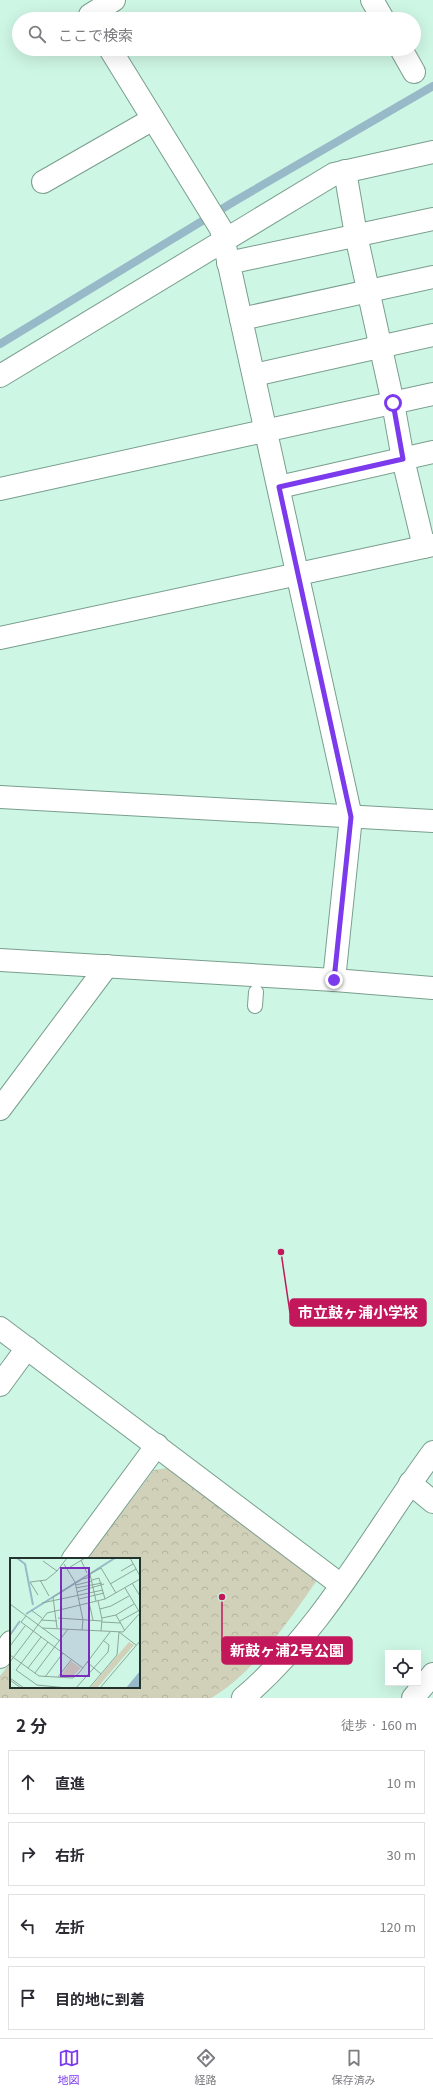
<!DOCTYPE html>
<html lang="ja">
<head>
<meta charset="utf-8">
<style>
	body { margin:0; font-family:Georgia,"Noto Sans JP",serif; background:#f2f2f3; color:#2b2b33 }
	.controls { position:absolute; right:12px; bottom:12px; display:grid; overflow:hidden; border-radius:0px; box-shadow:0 4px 16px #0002 }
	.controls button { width:36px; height:36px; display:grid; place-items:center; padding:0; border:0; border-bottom:1px solid #e1e1e2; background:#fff; color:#2b2b33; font:20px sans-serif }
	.stop { position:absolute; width:12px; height:12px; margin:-9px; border:3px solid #7c3aed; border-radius:50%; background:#fff }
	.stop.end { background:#7c3aed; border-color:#fff; box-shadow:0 1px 4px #0008 }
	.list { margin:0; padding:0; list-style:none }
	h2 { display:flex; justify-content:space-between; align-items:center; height:52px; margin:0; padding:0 16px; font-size:17px }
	h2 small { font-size:13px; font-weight:400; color:#7c7c81 }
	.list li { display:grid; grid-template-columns:26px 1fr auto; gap:12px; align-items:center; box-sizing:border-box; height:64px; margin:0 8px 8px; padding:0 8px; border:1px solid #e1e1e2; border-radius:0px }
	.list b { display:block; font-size:15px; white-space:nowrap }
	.list em { font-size:13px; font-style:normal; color:#7c7c81 }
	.icon { flex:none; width:22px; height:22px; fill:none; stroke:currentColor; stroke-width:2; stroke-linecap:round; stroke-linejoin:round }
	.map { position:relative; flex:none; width:433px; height:1698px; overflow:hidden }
	.search { position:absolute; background:#fff; box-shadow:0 4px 16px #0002; left:12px; right:12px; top:12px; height:44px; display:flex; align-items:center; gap:10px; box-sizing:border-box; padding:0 14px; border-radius:22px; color:#7c7c81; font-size:15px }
	.sheet { height:340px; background:#fff }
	nav { display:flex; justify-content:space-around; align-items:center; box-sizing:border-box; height:56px; border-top:1px solid #e1e1e2; background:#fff; font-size:11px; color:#7c7c81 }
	nav a { display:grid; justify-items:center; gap:2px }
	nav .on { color:#7c3aed }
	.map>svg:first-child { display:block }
	.forest { fill:url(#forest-crowns) }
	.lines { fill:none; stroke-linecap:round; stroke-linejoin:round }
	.stream { stroke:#97b9c8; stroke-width:8 }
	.service-casing { stroke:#799e8e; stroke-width:16 }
	.minor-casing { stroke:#799e8e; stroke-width:24 }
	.tertiary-casing { stroke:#799e8e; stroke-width:24 }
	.service { stroke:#fff; stroke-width:14 }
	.minor { stroke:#fff; stroke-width:22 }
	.tertiary { stroke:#fff; stroke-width:22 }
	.route { stroke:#7c3aed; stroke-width:5 }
	.inset-river { fill:none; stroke:#97b9c8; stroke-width:2 }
	.inset-road { fill:none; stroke:#8aa89a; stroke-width:1 }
	.view { fill:#7b2cbf; fill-opacity:0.15; stroke:#7b2cbf; stroke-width:2 }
	.inset-edge { fill:none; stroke:#23322c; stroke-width:2 }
	.leader { fill:none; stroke:#c2185b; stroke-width:1.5 }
	.callout-dot { fill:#c2185b; stroke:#cef6e4; stroke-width:1.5 }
	.callout { fill:#c2185b; stroke:#c2185b; stroke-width:1.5 }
	.callout-label { font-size:15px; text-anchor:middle; font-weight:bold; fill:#fff }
</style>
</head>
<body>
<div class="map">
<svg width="433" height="1698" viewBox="0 0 433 1698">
	<defs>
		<pattern id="forest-crowns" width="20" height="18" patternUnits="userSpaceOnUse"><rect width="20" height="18" fill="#d1d1ba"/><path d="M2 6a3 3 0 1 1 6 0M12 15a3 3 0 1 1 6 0" fill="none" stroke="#b3b4a0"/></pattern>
	</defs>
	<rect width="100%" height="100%" fill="#cef6e4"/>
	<path class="forest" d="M174 1467 320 1576C292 1616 254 1674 211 1698H0V1676L11 1662V1687H139V1559H87L154 1470Z"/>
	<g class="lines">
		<path class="stream" d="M0 344 235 201 433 86"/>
		<g class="service-casing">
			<path id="service" d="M255 1006 256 992"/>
		</g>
		<g class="minor-casing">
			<g id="minor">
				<path d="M372 0 383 19"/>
				<path d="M90 15 114 0"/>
				<path d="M110 49 221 229 224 242 351 817 334 980"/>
				<path d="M401 49 414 72"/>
				<path d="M345 171 356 235 393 403 403 459 424 547"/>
				<path d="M43 182 153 119"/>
				<path d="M228 263 433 219"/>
				<path d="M241 319 433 277"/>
				<path d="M254 375 433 335"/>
				<path d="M0 376 334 174 433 152"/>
				<path d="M279 487 433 452"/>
				<path d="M0 489 433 394"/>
				<path d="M0 797 433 821"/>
				<path d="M0 960 334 980 433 988"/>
				<path d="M0 1109 107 966"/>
				<path d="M0 1328 341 1585"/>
				<path d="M0 1385 27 1348"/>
				<path d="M410 1483 433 1502"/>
				<path d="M73 1559 157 1445"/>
				<path d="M0 1657 11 1642"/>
				<path d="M243 1698C322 1631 372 1535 433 1452"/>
				<path d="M413 1698 433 1674"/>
			</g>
		</g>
		<g class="tertiary-casing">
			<path id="tertiary" d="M0 638 433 545"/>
		</g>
		<use href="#service" class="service"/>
		<use href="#minor" class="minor"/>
		<use href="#tertiary" class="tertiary"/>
	</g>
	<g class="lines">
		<path class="route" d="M334 980 351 817 279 487 403 459 393 403"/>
	</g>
	<g transform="translate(10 1558)">
		<rect width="130" height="130" fill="#cef6e4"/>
		<path d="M119 84 124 87 104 110 87 130H80ZM61 103 71 110 63 118 50 119Z" fill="#d1d1ba"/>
		<path d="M130 113V130H116Z" fill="#97b9c8"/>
		<path class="inset-river" d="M7 0 15 6 23 47M16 56 105 0M0 77 10 63"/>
		<path class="inset-road" d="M120 0 130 18M71 2 77 15M33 3 47 13M54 6 65 24 73 62 72 72M57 11 75 0M111 13 123 6M30 22 39 38M82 22 89 20 95 41M122 25 130 38M100 26 126 11M66 27 82 23M66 30 92 25M115 30 130 55M67 34 94 26M28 37 20 24 36 22 47 13 57 0M69 41 94 35M86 43 80 16 91 10 106 35M88 43 92 61 91 73M79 44 83 62M32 45 93 32M0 46 50 83M90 51 101 48 119 38M21 52 32 60M16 58 11 64 73 110M48 60 92 63M92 60 106 57M31 62 47 63M110 63 128 53M92 64 111 65M32 70 113 74 130 55M47 70 43 39 72 21 81 19M115 73 106 57 124 46M109 74 126 87M31 79 6 112 27 127 57 130M0 88 15 68M0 97 29 118 63 120 69 115 100 74M0 104 37 55 95 41 130 21M77 104 91 116M18 110 38 84M25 115 58 71M35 119 53 95M48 119 61 102M0 120 14 130M0 122 11 130M66 130 98 94 99 87 93 82M79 130 107 97 109 74M90 130 130 83"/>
		<path class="view" d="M51 10H79V118H51Z"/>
		<rect width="130" height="130" class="inset-edge"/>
	</g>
	<path class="leader" d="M281 1252L290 1313M222 1597L222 1651"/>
	<g class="callout-dot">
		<circle cx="281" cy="1252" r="4"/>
		<circle cx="222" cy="1597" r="4"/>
	</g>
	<g class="callout">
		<rect x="290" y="1299" width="136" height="27" rx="4"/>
		<rect x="222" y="1637" width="130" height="27" rx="4"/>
	</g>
	<g class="callout-label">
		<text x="358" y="1318">市立鼓ヶ浦小学校</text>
		<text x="287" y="1656">新鼓ヶ浦2号公園</text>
	</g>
</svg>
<div class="controls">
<button><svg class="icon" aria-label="locate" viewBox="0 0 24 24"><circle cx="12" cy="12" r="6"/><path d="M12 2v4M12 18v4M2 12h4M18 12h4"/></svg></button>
</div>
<div class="stop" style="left:393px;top:403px"></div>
<div class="stop end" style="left:334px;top:980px"></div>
<div class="search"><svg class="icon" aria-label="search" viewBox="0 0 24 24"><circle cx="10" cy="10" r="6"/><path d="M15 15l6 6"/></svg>ここで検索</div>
</div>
<section class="sheet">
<h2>2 分<small>徒歩 · 160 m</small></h2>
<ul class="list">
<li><svg class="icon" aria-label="ahead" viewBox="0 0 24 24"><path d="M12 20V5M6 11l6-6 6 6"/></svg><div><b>直進</b></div><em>10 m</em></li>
<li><svg class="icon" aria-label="right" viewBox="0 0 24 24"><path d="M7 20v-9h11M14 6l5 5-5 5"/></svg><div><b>右折</b></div><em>30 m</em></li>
<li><svg class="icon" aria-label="left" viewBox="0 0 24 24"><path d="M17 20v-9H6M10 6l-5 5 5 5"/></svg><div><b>左折</b></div><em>120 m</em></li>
<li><svg class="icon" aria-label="arrive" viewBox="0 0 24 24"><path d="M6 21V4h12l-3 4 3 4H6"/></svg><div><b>目的地に到着</b></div></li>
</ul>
</section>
<nav>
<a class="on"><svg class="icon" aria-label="map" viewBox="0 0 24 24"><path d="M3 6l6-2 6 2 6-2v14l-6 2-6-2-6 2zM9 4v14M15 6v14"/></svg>地図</a>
<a><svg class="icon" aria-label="directions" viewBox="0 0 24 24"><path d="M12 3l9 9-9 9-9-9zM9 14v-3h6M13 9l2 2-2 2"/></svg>経路</a>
<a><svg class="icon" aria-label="saved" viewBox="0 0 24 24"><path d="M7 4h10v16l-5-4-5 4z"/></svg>保存済み</a>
</nav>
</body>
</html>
